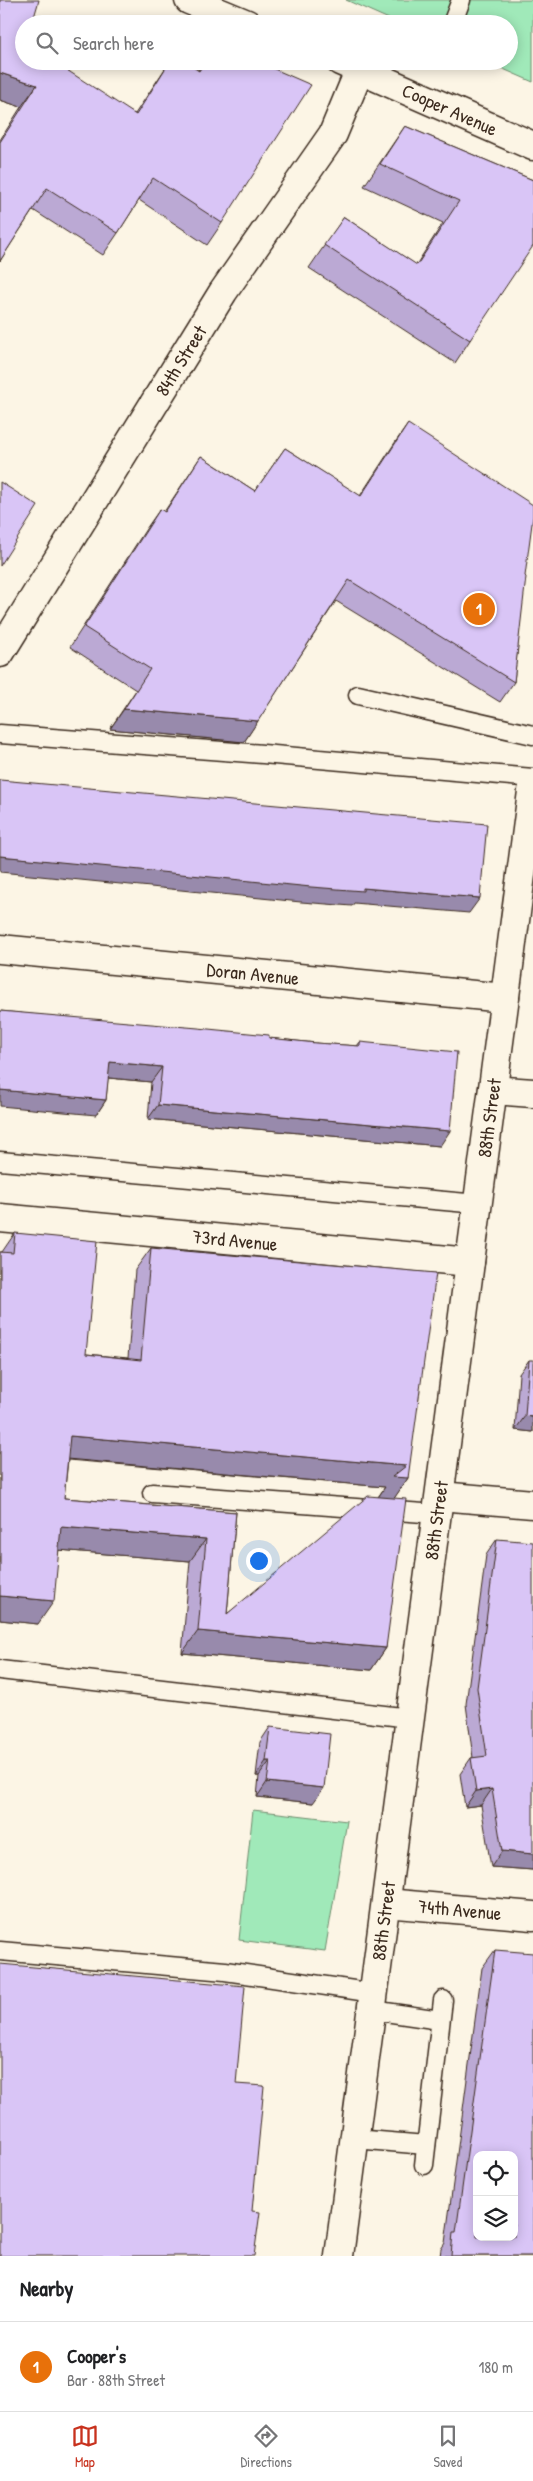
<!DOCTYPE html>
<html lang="en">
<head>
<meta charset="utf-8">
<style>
	body { margin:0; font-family:"Patrick Hand",sans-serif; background:#f2f2f2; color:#202124 }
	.controls { position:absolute; right:15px; bottom:15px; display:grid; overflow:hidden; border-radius:10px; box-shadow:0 2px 12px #0003 }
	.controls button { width:45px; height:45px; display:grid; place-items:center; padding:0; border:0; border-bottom:1px solid #e0e0e0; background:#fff; color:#202124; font:25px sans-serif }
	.you { position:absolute; left:258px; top:1560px; width:18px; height:18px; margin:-12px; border:4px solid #fff; border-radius:50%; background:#1a73e8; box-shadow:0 0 0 8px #1a73e833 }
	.badge { display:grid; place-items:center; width:32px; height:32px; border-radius:50%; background:#c8321e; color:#fff; font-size:16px; font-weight:700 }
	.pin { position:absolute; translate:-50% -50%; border:2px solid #fff; box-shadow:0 1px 5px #0006 }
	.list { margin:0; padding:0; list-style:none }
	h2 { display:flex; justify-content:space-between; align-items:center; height:65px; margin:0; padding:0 20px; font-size:21px }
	h2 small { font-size:16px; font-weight:400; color:#757577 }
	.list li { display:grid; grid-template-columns:32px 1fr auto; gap:15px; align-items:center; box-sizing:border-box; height:90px; padding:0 20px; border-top:1px solid #e0e0e0 }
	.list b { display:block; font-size:19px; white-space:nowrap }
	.list p { margin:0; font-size:16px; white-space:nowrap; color:#757577 }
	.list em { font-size:16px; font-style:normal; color:#757577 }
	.icon { flex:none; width:28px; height:28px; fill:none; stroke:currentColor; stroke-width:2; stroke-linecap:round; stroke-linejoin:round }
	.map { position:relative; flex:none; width:533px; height:2256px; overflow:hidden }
	.search { position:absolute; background:#fff; box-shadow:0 2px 12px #0003; left:15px; right:15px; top:15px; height:55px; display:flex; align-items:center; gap:12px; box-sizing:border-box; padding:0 18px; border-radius:28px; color:#757577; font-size:19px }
	.sheet { height:155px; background:#fff }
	nav { display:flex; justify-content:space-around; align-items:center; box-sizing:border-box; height:70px; border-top:1px solid #e0e0e0; background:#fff; font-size:14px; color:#757577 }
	nav a { display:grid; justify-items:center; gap:2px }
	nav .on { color:#c8321e }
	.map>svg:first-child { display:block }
	.green { fill:#a0e9b9; stroke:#6e8a6c }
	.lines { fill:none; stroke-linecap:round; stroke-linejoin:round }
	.lane-casing { stroke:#3b2a1e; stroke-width:21 }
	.street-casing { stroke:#3b2a1e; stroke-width:31 }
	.secondary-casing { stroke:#3b2a1e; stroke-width:31 }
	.lane { stroke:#fcf5e5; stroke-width:18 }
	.street { stroke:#fcf5e5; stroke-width:28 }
	.secondary { stroke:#fcf5e5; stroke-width:28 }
	.wall { fill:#bba9d4; stroke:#3b2a1e; fill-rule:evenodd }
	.shaded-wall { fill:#988aac; stroke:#3b2a1e }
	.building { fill:#d9c5f6; stroke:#3b2a1e; fill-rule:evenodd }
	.labels { text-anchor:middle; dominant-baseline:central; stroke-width:4; stroke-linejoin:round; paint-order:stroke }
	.street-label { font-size:19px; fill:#3b2a1e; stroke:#fcf5e5 }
</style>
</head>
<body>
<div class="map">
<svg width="533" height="2256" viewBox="0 0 533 2256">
	<rect width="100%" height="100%" fill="#fcf5e5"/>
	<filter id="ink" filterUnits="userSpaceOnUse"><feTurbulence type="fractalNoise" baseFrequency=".02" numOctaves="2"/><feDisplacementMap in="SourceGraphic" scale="10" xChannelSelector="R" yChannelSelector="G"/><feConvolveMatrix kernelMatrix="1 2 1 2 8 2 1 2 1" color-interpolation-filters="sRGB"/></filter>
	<g filter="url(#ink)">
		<g class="green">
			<path d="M346 0H533V82L485 61H509V24H400Z"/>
			<path d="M253 1810 347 1821 325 1951 239 1940Z"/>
		</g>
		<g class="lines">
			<g class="lane-casing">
				<g id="lane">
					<path d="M452 24 461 0"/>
					<path d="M358 695 533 735"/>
					<path d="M0 734 263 754 533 778"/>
					<path d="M0 1161 478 1204"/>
					<path d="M152 1493 437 1514"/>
					<path d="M0 1670 410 1718"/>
					<path d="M0 1951 225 1971 374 1993"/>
					<path d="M372 2010 440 2020"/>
					<path d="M355 2139 426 2145"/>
					<path d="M424 2165 443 2000"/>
				</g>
			</g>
			<g class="street-casing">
				<g id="street">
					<path id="s1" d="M0 653 223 292 333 134 360 69"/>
					<path id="s2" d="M0 949 505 998"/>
					<path d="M493 1090 533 1093"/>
					<path id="s3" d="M0 1218 470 1262"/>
					<path d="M440 1496 533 1504"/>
					<path id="s4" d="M386 1903 533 1916"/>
					<path id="s5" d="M339 2256 533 784"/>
				</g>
			</g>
			<g class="secondary-casing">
				<g id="secondary">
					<path d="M189 0 247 24"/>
					<path id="s6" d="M340 61 533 146"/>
				</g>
			</g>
			<use href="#lane" class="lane"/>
			<use href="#street" class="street"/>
			<use href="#secondary" class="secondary"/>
		</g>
		<g class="wall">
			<path d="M0 0 24 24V61L135 114 170 61 198 70 204 61H256L222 223 207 245 139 200 118 233 103 255 33 210 0 261V140L21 107 0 100Z"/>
			<path d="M405 126 533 180 470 340 455 363 309 268 344 217 416 265 443 223 364 186Z"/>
			<path d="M408 424 525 576 514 682 500 702 336 601 244 742 110 729 136 690 70 647 146 529 160 509 164 512 201 456 255 491 285 448 360 496 394 444Z"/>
			<path d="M0 1011 316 1043 357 1046 360 1042 440 1146 148 1119 151 1082 108 1078 106 1100 96 1115Z"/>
			<path d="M15 1233 86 1354 128 1358 135 1270 151 1248 408 1478 394 1498 386 1648 371 1670 182 1653 190 1561 59 1550 38 1624 0 1620V1252H2ZM68 1460 385 1487 378 1497 227 1614 236 1512 64 1498Z"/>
			<path d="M529 1360 533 1432 515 1430 519 1374Z"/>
			<path d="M497 1539 533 1870 491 1867 481 1805 465 1807 460 1774 471 1758H473L466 1704 486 1555Z"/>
			<path d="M270 1727 313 1803 257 1797 259 1776H256L260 1742Z"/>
			<path d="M495 1950 533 2256H440L441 2249 445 2243 482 1968Z"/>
		</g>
		<g class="shaded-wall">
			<path d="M0 73 37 85 21 107 0 100Z"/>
			<path d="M124 709 258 721 244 742 110 729Z"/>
			<path d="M0 856 363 888 480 898 469 913 354 903 352 906 301 902 0 872Z"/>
			<path d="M110 1062 162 1067 151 1082 99 1077Z"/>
			<path d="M0 1090 106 1100 96 1115 0 1106Z"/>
			<path d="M158 1105 450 1131 440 1146 148 1119Z"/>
			<path d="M525 1416 533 1417V1432L515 1430Z"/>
			<path d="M70 1436 406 1466 408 1478 393 1500 377 1499 385 1487 55 1458Z"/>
			<path d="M61 1527 206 1539 190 1561 46 1549Z"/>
			<path d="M0 1596 54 1601 38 1624 0 1620Z"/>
			<path d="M198 1631 386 1648 371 1670 182 1653Z"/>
			<path d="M266 1761H270L259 1776H256Z"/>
			<path d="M267 1782 324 1788 313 1803 257 1797Z"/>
			<path d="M492 1789 481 1805 465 1807 476 1791Z"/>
			<path d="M502 1851 533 1854V1870L491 1867Z"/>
		</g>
		<g class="building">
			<path d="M0 0H39L32 24H24V61H53L136 115 170 61H184L199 71 205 61H256L311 85 222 223 153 178 118 233 47 188 0 261V142L37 85 0 73Z"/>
			<path d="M405 126 533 180V246L470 340 324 245 344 217 417 265 459 201 380 164Z"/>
			<path d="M408 424 533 505V516L525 576 526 577 514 682 349 580 258 721 124 709 150 669 84 627 160 509 165 512 201 456 255 491 285 448 361 496Z"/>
			<path d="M0 482 38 506 0 566Z"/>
			<path d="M0 780 487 824 480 898 363 888V891L311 887 0 856Z"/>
			<path d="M0 1011 198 1028 269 1035V1038L316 1043 360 1046V1042L457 1052 450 1131 158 1105 162 1067 110 1062 106 1100 0 1090Z"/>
			<path d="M15 1233 97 1241 86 1354 141 1360 151 1248 436 1273 408 1478 392 1477 406 1466 70 1436 64 1498 236 1512 227 1614 368 1496 406 1499 386 1648 198 1631 206 1539 61 1527 54 1601 0 1596V1252L13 1253Z"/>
			<path d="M529 1360H533V1417L525 1416Z"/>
			<path d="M497 1539 533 1542V1854L502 1851 492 1789 476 1791 471 1758 487 1756 477 1688Z"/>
			<path d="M270 1727 330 1734 324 1788 267 1782 270 1761H266Z"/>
			<path d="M495 1950 533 1953V2256H451L453 2232H456ZM477 2155H514V2237H477Z"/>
			<path d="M0 1964 245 1986 236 2084 264 2086 252 2211 260 2212 254 2256H0Z"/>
		</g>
	</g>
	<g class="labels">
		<g class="street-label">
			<text stroke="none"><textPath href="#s6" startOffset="120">Cooper Avenue</textPath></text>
			<text stroke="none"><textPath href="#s1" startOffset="344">84th Street</textPath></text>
			<text stroke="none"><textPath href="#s2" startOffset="254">Doran Avenue</textPath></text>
			<text stroke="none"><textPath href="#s5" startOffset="1148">88th Street</textPath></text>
			<text stroke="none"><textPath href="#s3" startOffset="236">73rd Avenue</textPath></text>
			<text stroke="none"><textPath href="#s5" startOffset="742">88th Street</textPath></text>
			<text stroke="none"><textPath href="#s4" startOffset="74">74th Avenue</textPath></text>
			<text stroke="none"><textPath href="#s5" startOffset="338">88th Street</textPath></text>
		</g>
	</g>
</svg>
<div class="controls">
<button><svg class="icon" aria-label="locate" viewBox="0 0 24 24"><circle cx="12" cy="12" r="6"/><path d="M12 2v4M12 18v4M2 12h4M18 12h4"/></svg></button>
<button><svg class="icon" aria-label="layers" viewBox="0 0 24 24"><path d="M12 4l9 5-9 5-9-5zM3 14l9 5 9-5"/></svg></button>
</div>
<div class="you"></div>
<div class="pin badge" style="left:479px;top:609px;background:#e8710a">1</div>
<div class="search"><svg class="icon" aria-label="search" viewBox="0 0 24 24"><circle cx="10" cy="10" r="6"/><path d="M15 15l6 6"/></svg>Search here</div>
</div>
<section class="sheet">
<h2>Nearby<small></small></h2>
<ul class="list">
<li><span class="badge" style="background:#e8710a">1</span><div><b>Cooper's</b><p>Bar · 88th Street</p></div><em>180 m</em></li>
</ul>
</section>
<nav>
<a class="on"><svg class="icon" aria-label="map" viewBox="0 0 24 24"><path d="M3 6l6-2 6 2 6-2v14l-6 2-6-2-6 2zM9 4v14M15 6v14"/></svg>Map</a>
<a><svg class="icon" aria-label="directions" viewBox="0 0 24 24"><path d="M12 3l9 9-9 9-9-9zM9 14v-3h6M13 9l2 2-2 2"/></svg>Directions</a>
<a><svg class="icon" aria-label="saved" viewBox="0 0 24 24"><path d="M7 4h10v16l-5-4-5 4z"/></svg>Saved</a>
</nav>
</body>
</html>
